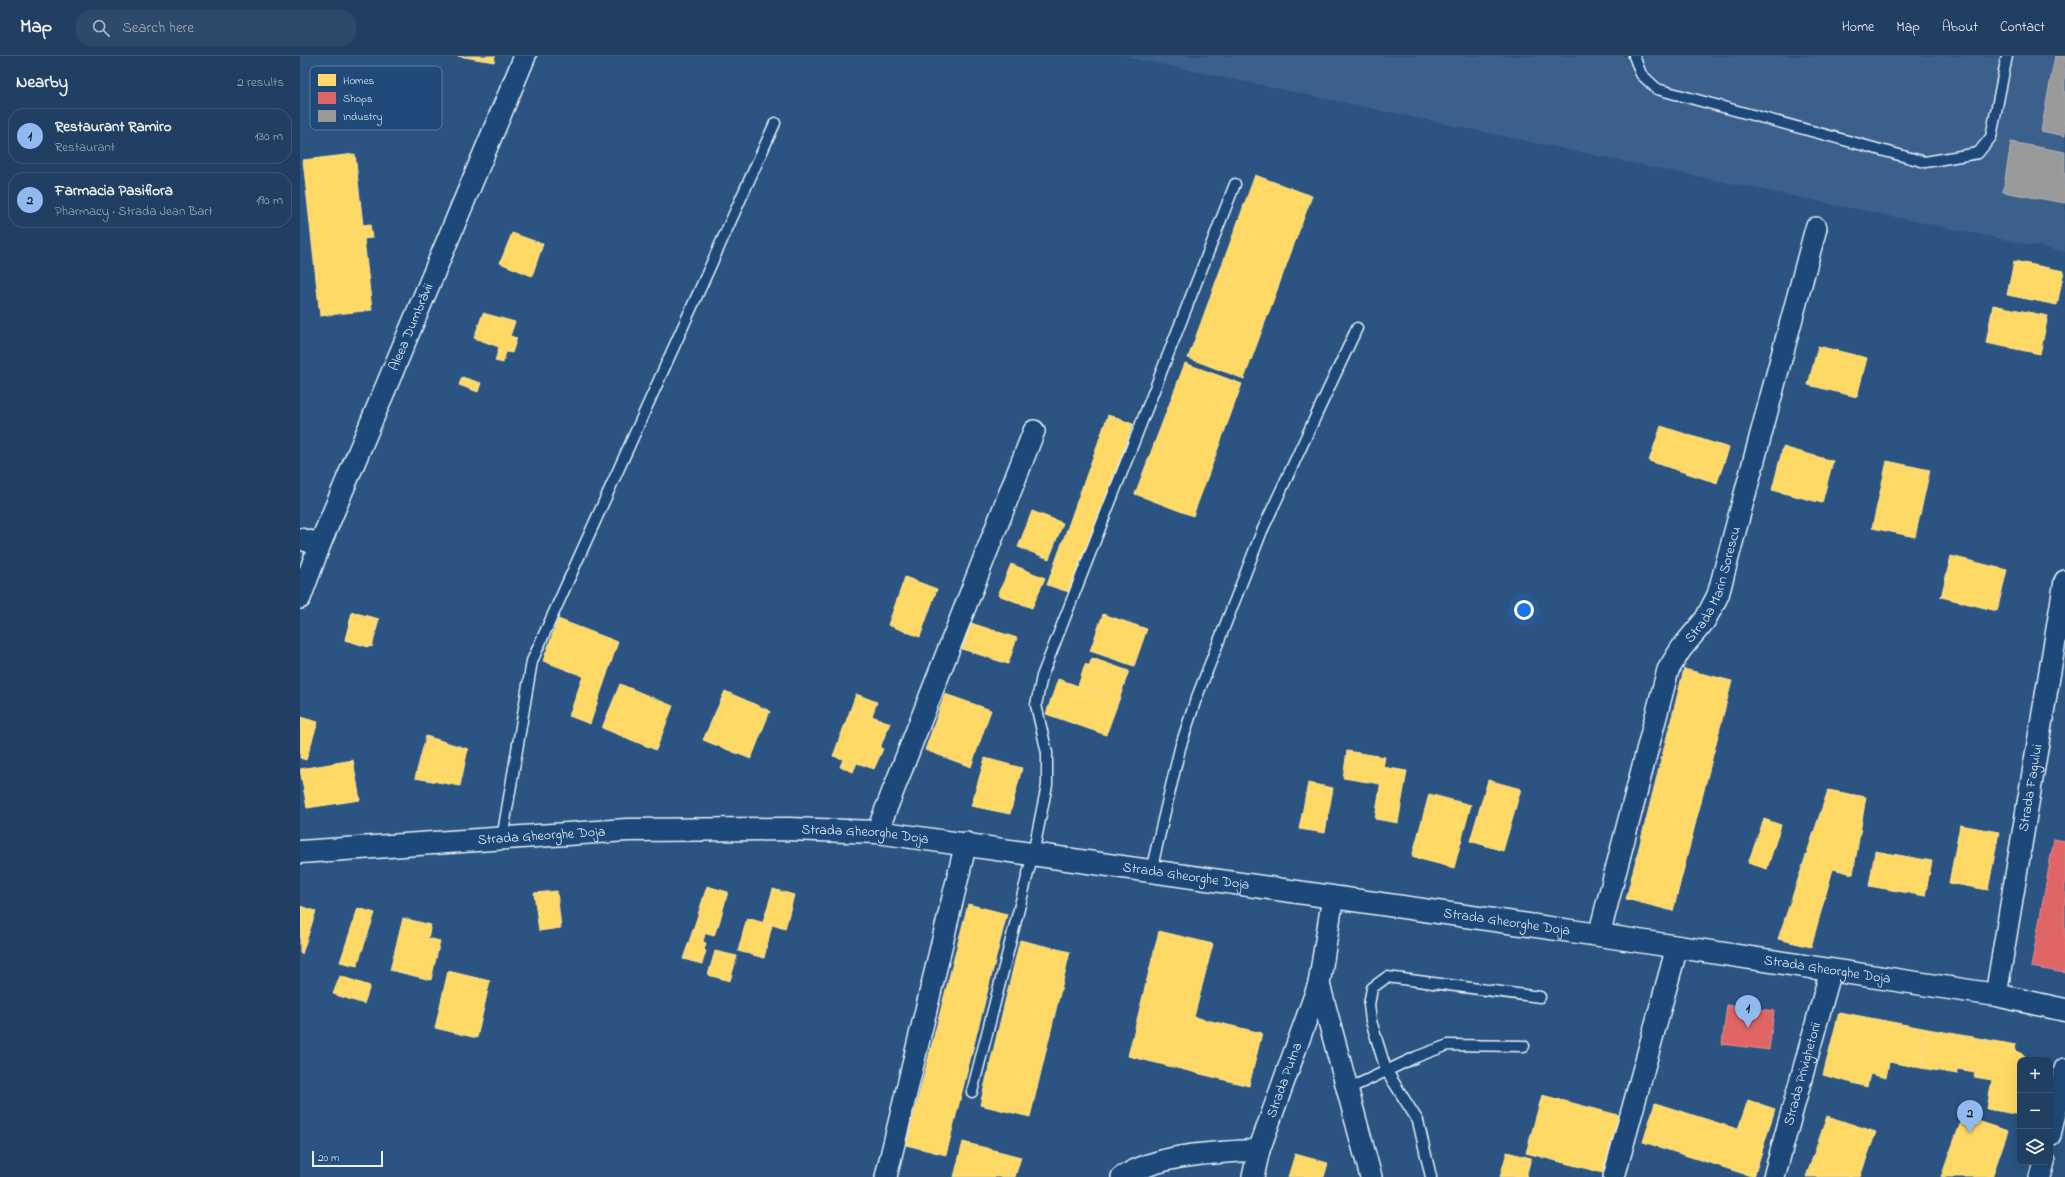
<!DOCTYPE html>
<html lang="en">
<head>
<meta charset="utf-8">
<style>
	body { margin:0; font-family:"Indie Flower",sans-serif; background:#2d4a6b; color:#f1f3f6 }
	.controls { position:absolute; right:12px; bottom:12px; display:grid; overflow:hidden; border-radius:8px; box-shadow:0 4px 16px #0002 }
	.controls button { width:36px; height:36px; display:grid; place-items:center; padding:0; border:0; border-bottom:1px solid #3d5877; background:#203f62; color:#f1f3f6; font:20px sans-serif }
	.scale { position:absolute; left:12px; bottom:10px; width:71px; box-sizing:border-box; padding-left:4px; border:2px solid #e8f1f8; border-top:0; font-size:11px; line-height:14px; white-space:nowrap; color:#e8f1f8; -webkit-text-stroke:3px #1f4a7a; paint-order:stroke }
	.you { position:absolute; left:1224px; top:554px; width:14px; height:14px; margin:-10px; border:3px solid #fff; border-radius:50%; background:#1a73e8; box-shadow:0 0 0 6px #1a73e833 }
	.badge { display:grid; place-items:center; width:26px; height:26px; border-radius:50%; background:#90b9f0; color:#111; font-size:13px; font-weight:700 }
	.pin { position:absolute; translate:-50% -33px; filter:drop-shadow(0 1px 2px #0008) }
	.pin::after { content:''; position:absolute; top:21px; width:14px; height:12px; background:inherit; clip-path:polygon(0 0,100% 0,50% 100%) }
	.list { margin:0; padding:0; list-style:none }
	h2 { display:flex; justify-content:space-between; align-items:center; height:52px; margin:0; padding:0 16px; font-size:17px }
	h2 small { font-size:13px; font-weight:400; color:#a2afbe }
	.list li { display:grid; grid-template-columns:26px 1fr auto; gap:12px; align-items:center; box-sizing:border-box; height:56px; margin:0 8px 8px; padding:0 8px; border:1px solid #3d5877; border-radius:16px }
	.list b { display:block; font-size:15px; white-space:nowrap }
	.list p { margin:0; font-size:13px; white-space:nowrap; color:#a2afbe }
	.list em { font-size:13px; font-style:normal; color:#a2afbe }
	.icon { flex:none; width:22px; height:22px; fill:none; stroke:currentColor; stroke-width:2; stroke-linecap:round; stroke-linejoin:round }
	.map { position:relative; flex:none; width:1765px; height:1121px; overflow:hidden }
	header { display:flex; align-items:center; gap:24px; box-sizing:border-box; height:56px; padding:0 20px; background:#203f62; border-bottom:1px solid #3d5877 }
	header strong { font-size:19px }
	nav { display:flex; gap:22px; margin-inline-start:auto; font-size:14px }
	.search { width:280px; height:36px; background:#2d4a6b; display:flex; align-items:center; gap:10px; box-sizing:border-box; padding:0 14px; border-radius:16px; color:#a2afbe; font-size:15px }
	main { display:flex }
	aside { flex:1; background:#203f62 }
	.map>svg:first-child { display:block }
	.built { fill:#3a608b }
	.homes { fill:#ffd966; stroke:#f8e092 }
	.shops { fill:#e06666; stroke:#e29092 }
	.industry { fill:#999; stroke:#b1b3b6 }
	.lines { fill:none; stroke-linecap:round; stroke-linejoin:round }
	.lane-casing { stroke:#e8f1f8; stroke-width:13 }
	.street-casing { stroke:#e8f1f8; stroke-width:24 }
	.secondary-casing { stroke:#e8f1f8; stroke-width:25 }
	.lane { stroke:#1f4a7a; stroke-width:10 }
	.street { stroke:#1f4a7a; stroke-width:21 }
	.secondary { stroke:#1f4a7a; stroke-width:22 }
	.labels { text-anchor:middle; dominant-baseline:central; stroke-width:4; stroke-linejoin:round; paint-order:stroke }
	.street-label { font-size:14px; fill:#e8f1f8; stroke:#1f4a7a }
	.key { fill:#1f4a7a; stroke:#5b7ca0; stroke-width:1 }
	.key-label { font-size:11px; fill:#e8f1f8 }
</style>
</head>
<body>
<header>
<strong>Map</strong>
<div class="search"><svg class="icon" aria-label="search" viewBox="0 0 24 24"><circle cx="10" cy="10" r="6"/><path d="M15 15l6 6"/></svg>Search here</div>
<nav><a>Home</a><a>Map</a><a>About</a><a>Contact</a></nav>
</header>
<main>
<aside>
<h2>Nearby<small>2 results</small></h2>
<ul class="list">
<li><span class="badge">1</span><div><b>Restaurant Ramiro</b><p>Restaurant</p></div><em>130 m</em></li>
<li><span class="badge">2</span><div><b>Farmacia Pasiflora</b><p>Pharmacy · Strada Jean Bart</p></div><em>190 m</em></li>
</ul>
</aside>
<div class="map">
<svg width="1765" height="1121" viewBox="0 0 1765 1121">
	<rect width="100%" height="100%" fill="#2b5482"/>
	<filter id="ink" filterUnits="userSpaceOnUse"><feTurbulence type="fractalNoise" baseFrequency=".025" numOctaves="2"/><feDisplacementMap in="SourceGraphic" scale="8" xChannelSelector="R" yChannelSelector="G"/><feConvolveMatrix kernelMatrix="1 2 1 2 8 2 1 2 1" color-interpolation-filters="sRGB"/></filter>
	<g filter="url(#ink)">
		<path class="built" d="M822 0H1765V196L1264 93Z"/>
		<g class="homes">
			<path d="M158 0H195L194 6Z"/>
			<path d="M55 98 63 169 70 168 72 182 64 183 72 254 20 260 3 104Z"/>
			<path d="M955 119 1012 140 944 323 888 302Z"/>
			<path d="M212 177 243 188 232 220 200 207Z"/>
			<path d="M1714 205 1764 215 1757 249 1707 239Z"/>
			<path d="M1693 249 1748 260 1740 298 1686 287Z"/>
			<path d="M183 257 215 266 210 280 217 282 212 297 206 296 203 307 195 305 199 291 174 282Z"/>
			<path d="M1518 290 1567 302 1557 341 1508 329Z"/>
			<path d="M885 307 942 328 893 460 835 438Z"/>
			<path d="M162 321 181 327 178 336 159 329Z"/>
			<path d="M808 359 833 368 772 537 747 529Z"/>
			<path d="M1361 370 1429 392 1417 427 1349 405Z"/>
			<path d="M1483 391 1533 405 1522 447 1472 434Z"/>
			<path d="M1587 405 1630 414 1615 481 1572 472Z"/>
			<path d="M732 455 763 467 749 503 718 491Z"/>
			<path d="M1651 500 1707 514 1697 555 1641 541Z"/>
			<path d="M711 508 745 522 732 552 698 539Z"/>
			<path d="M605 521 637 533 620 581 588 569Z"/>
			<path d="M52 556 79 563 72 591 45 584Z"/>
			<path d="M53 557 77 563 68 591 45 584Z"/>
			<path d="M803 558 847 573 834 610 790 595Z"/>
			<path d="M258 563 318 586 290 668 269 660 283 620 243 605Z"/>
			<path d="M671 567 717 582 708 608 662 593Z"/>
			<path d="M792 602 829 615 826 623 789 610Z"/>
			<path d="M785 608 826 623 819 644 778 630Z"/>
			<path d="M1384 613 1432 625 1373 855 1326 843Z"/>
			<path d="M758 623 819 644 806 679 746 658Z"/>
			<path d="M320 628 373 650 356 694 302 672Z"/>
			<path d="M425 635 470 655 451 703 403 684Z"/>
			<path d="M556 638 577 646 572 660 551 652Z"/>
			<path d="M645 638 691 654 671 711 625 694Z"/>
			<path d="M551 652 590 667 580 692 583 693 574 713 557 707 553 716 540 711 543 703 533 700Z"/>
			<path d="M0 661 18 666 6 704 0 702Z"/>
			<path d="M126 680 168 693 160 730 115 722Z"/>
			<path d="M1047 695 1085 701 1080 728 1043 722Z"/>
			<path d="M685 702 722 712 710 758 671 750Z"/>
			<path d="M53 704 60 744 7 752 0 713Z"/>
			<path d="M1083 711 1107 715 1098 767 1075 763Z"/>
			<path d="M1188 724 1221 733 1203 795 1170 785Z"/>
			<path d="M1008 727 1033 732 1025 777 999 773Z"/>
			<path d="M1528 734 1566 741 1553 818 1533 813 1511 891 1478 883Z"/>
			<path d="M1129 738 1171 749 1154 812 1112 801Z"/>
			<path d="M1464 763 1481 769 1467 813 1448 807Z"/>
			<path d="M1660 769 1699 776 1688 834 1649 827Z"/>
			<path d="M1575 795 1632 805 1625 840 1569 830Z"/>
			<path d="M407 830 428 836 418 871 396 865Z"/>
			<path d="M473 833 494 839 485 873 463 866Z"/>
			<path d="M257 835 261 872 239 875 234 837Z"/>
			<path d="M668 848 707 858 646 1099 606 1089Z"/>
			<path d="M0 850 16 855 2 898 0 897Z"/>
			<path d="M58 852 75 857 57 910 40 906Z"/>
			<path d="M103 862 131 869 128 882 140 885 131 924 90 914Z"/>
			<path d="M447 862 472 869 464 902 438 895Z"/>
			<path d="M396 865 417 871 414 880 393 874Z"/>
			<path d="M393 874 405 878 403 886 406 887 404 894 406 895 402 908 383 903Z"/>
			<path d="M859 875 913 888 894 961 962 977 949 1030 828 1000Z"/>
			<path d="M720 884 770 896 730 1061 680 1049Z"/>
			<path d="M415 895 437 900 430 925 408 919Z"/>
			<path d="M148 915 190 925 177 982 135 972Z"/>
			<path d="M40 920 70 930 64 948 33 938Z"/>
			<path d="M1539 956 1628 973 1621 1012 1589 1006 1586 1022 1570 1018 1567 1031 1523 1019Z"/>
			<path d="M1628 973 1716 989 1715 994 1724 999 1727 1004H1720V1059L1687 1053 1692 1024 1674 1021 1675 1016 1657 1013V1018L1621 1012Z"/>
			<path d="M1242 1039 1322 1060 1307 1118 1226 1097Z"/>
			<path d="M1448 1044 1475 1053 1466 1082 1438 1073Z"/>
			<path d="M1355 1047 1466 1082 1454 1121 1343 1086Z"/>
			<path d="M1527 1060 1576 1076 1560 1121H1506Z"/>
			<path d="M1663 1060 1708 1075 1692 1121H1641Z"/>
			<path d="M663 1086 721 1101 715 1121H654Z"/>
			<path d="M1207 1096 1231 1102 1226 1121H1200Z"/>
			<path d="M995 1098 1028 1107 1024 1121H988Z"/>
		</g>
		<g class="shops">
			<path d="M1754 783 1765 785V917L1731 911Z"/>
			<path d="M1427 949 1474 955 1469 994 1422 988Z"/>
		</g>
		<g class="industry">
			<path d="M1755 0H1765V80L1741 75Z"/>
			<path d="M1711 86 1765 96V147L1703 136Z"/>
		</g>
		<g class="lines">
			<g class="lane-casing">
				<g id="lane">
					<path d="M1334 0 1341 18 1357 33 1625 106 1678 97 1691 81 1707 0"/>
					<path d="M202 783 232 605 475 67"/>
					<path d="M851 815 880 692 895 646 962 475 1057 272"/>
					<path d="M1046 1034 1116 1001 1148 989 1224 990"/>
					<path d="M672 1036 733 798 747 729V697L736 649 742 620 935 128"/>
					<path d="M1131 1121 1118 1065 1086 1014 1071 965 1069 949 1072 932 1087 921 1240 941"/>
				</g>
			</g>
			<g class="street-casing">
				<g id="street">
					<path d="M0 483 20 488"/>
					<path id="s1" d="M0 542 20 488 225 0"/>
					<path d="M577 776 734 375"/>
					<path id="s2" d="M1299 879 1368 614 1381 593 1405 564 1418 539 1516 172"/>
					<path d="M1019 928 1071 1121"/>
					<path id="s3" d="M1696 939 1765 525"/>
					<path d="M1750 1079 1765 1013"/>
					<path d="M586 1121 666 787"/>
					<path d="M822 1121C863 1097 913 1097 959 1094"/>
					<path id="s4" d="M953 1121 959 1094 1019 928 1033 841"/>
					<path d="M1314 1121 1377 891"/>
					<path id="s5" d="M1474 1121 1531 914"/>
					<path d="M1740 1121 1744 1106"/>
				</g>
			</g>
			<g class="secondary-casing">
				<g id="secondary">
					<path id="s6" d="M0 796 327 774 488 773 577 776 1299 879 1696 939 1765 954"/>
				</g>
			</g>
			<use href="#lane" class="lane"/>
			<use href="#street" class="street"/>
			<use href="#secondary" class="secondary"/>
		</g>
	</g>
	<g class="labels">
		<g class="street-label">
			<text stroke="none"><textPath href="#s1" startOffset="293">Aleea Dumbrăvii</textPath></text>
			<text stroke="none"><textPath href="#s2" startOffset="372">Strada Marin Sorescu</textPath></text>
			<text stroke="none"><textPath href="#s3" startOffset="210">Strada Fagului</textPath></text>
			<text stroke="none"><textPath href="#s6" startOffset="566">Strada Gheorghe Doja</textPath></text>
			<text stroke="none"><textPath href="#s6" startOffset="242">Strada Gheorghe Doja</textPath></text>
			<text stroke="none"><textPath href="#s6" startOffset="890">Strada Gheorghe Doja</textPath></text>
			<text stroke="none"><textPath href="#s6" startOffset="1214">Strada Gheorghe Doja</textPath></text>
			<text stroke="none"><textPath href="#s6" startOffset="1538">Strada Gheorghe Doja</textPath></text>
			<text stroke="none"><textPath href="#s5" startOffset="107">Strada Privighetorii</textPath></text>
			<text stroke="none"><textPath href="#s4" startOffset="102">Strada Putna</textPath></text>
		</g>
	</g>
	<rect x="10" y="10" width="132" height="64" rx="6" class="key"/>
	<rect x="18" y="18" width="18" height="12" fill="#ffd966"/>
	<rect x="18" y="36" width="18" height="12" fill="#e06666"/>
	<rect x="18" y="54" width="18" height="12" fill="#999"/>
	<g class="key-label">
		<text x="43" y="28">Homes</text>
		<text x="43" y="46">Shops</text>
		<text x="43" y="64">Industry</text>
	</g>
</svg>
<div class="controls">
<button>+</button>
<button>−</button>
<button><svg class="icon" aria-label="layers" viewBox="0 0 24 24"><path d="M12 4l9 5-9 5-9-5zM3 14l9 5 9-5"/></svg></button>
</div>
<div class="scale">20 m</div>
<div class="you"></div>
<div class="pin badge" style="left:1448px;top:972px">1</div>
<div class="pin badge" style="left:1670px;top:1077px">2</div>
</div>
</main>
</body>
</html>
